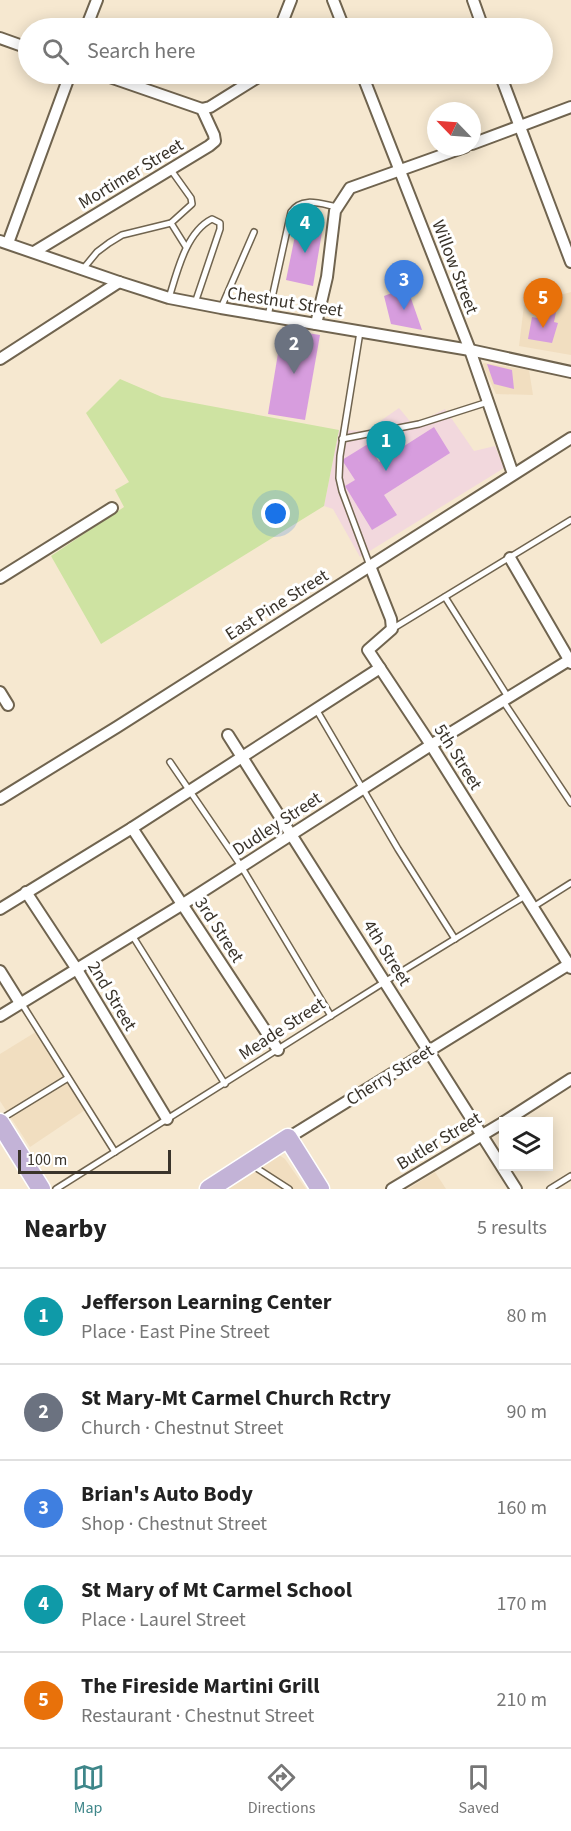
<!DOCTYPE html>
<html lang="en">
<head>
<meta charset="utf-8">
<style>
	body { margin:0; font-family:"Source Sans 3",sans-serif; background:#f6f6f6; color:#222 }
	.controls { position:absolute; right:18px; bottom:18px; display:grid; overflow:hidden; border-radius:0px; box-shadow:0 3px 15px #0003 }
	.controls button { width:54px; height:54px; display:grid; place-items:center; padding:0; border:0; border-bottom:2px solid #e0e0e0; background:#fff; color:#222; font:30px sans-serif }
	.compass { position:absolute; left:427px; top:102px; width:54px; height:54px; border-radius:50%; background:#fff; box-shadow:0 3px 15px #0003; rotate:295deg }
	.scale { position:absolute; left:18px; bottom:15px; width:153px; box-sizing:border-box; padding-left:6px; border:3px solid #3a342b; border-top:0; font-size:16px; line-height:21px; white-space:nowrap; color:#3a342b; -webkit-text-stroke:4px #fff; paint-order:stroke }
	.you { position:absolute; left:276px; top:514px; width:21px; height:21px; margin:-15px; border:4px solid #fff; border-radius:50%; background:#1a73e8; box-shadow:0 0 0 9px #1a73e833 }
	.badge { display:grid; place-items:center; width:39px; height:39px; border-radius:50%; background:#3e8689; color:#fff; font-size:20px; font-weight:700 }
	.pin { position:absolute; translate:-50% -50px; filter:drop-shadow(0 2px 3px #0008) }
	.pin::after { content:''; position:absolute; top:32px; width:21px; height:18px; background:inherit; clip-path:polygon(0 0,100% 0,50% 100%) }
	.list { margin:0; padding:0; list-style:none }
	h2 { display:flex; justify-content:space-between; align-items:center; height:78px; margin:0; padding:0 24px; font-size:26px }
	h2 small { font-size:20px; font-weight:400; color:#767676 }
	.list li { display:grid; grid-template-columns:39px 1fr auto; gap:18px; align-items:center; box-sizing:border-box; height:96px; padding:0 24px; border-top:2px solid #e0e0e0 }
	.list b { display:block; font-size:22px; white-space:nowrap }
	.list p { margin:0; font-size:20px; white-space:nowrap; color:#767676 }
	.list em { font-size:20px; font-style:normal; color:#767676 }
	.icon { flex:none; width:33px; height:33px; fill:none; stroke:currentColor; stroke-width:2; stroke-linecap:round; stroke-linejoin:round }
	.map { position:relative; flex:none; width:571px; height:1189px; overflow:hidden }
	.search { position:absolute; background:#fff; box-shadow:0 3px 15px #0003; left:18px; right:18px; top:18px; height:66px; display:flex; align-items:center; gap:15px; box-sizing:border-box; padding:0 21px; border-radius:33px; color:#767676; font-size:22px }
	.sheet { height:558px; background:#fff }
	nav { display:flex; justify-content:space-around; align-items:center; box-sizing:border-box; height:84px; border-top:2px solid #e0e0e0; background:#fff; font-size:16px; color:#767676 }
	nav a { display:grid; justify-items:center; gap:3px }
	nav .on { color:#3e8689 }
	.map>svg:first-child { display:block }
	.built { fill:#f1dec0 }
	.education { fill:#f2d8dd }
	.green { fill:#cee3a2 }
	.building { fill:#d79dde }
	.lines { fill:none; stroke-linecap:round; stroke-linejoin:round }
	.service-casing { stroke:#70644f; stroke-width:8 }
	.minor-casing { stroke:#70644f; stroke-width:14 }
	.primary-casing { stroke:#fff; stroke-width:21 }
	.service { stroke:#fff; stroke-width:5 }
	.minor { stroke:#fff; stroke-width:10 }
	.primary { stroke:#c3b3d7; stroke-width:18 }
	.labels { text-anchor:middle; dominant-baseline:central; stroke-width:6; stroke-linejoin:round; paint-order:stroke }
	.street-label { font-size:18px; fill:#3a342b; stroke:#fff }
</style>
</head>
<body>
<div class="map">
<svg width="571" height="1189" viewBox="0 0 571 1189">
	<rect width="100%" height="100%" fill="#f6e8d0"/>
	<g class="built">
		<path d="M571 292V355L519 346 524 305Z"/>
		<path d="M484 363 529 370 533 395 496 394 482 364Z"/>
		<path d="M39 1030 85 1110 30 1147 0 1101V1054Z"/>
		<path d="M276 1153 285 1159 306 1189H220Z"/>
		<path d="M435 1172 446 1189H408Z"/>
	</g>
	<path class="education" d="M399 408 413 425 445 409 474 451 495 446 504 468 360 557 333 509 324 506 339 430 366 431Z"/>
	<path class="green" d="M120 379 162 397 339 430 324 506 101 644 51 556 124 507 115 490 129 482 86 413Z"/>
	<g class="building">
		<path d="M298 221 323 226 313 286 286 280Z"/>
		<path d="M407 287 422 330 391 324 384 296Z"/>
		<path d="M544 309 556 312 554 322 558 323 552 343 528 339 532 317 543 319Z"/>
		<path d="M282 329 320 335 305 420 268 414Z"/>
		<path d="M487 364 512 370 514 389 494 384Z"/>
		<path d="M434 427 450 453 384 495 397 515 372 530 345 486 355 480 342 460 368 444 379 462Z"/>
	</g>
	<g class="lines">
		<g class="service-casing">
			<g id="service">
				<path d="M171 223 186 247"/>
				<path d="M83 269 97 252 109 243 122 235 171 223 192 204 191 198 171 170"/>
				<path d="M169 298C177 272 186 232 212 219L220 223V229L195 303"/>
				<path d="M221 308 254 232"/>
				<path d="M268 316 291 212C302 196 321 204 337 207"/>
				<path d="M360 332 340 456 339 478 342 491 370 566"/>
				<path d="M342 439 419 424 488 402"/>
				<path d="M445 597 508 697"/>
				<path d="M392 629 571 520"/>
				<path d="M503 701 571 803"/>
				<path d="M316 709 398 849 455 939"/>
				<path d="M170 762 241 866 331 1016"/>
				<path d="M533 907 571 883"/>
				<path d="M132 935 225 1084"/>
				<path d="M22 1004 115 1152"/>
				<path d="M1 1119 68 1078"/>
				<path d="M254 1163 258 1169 289 1189"/>
				<path d="M56 1189 386 981 525 896"/>
				<path d="M550 1189 571 1176"/>
			</g>
		</g>
		<g class="minor-casing">
			<g id="minor">
				<path d="M333 0 344 28"/>
				<path d="M473 0 483 28"/>
				<path d="M86 28 97 0"/>
				<path d="M280 28 291 0"/>
				<path d="M0 38 28 48"/>
				<path d="M101 74 202 109 210 107 263 74"/>
				<path d="M362 74 470 350 513 474"/>
				<path d="M500 74 571 262"/>
				<path d="M472 144 571 107"/>
				<path d="M0 241 119 282 169 298 221 308 470 350 571 372"/>
				<path d="M8 243 70 74"/>
				<path d="M34 252 209 146 215 141 214 135 202 109"/>
				<path d="M316 324 327 277 335 211 350 188 465 147"/>
				<path d="M0 359 119 282"/>
				<path d="M510 558 571 663"/>
				<path d="M370 566 391 619 392 629 368 650 431 745 571 968"/>
				<path d="M0 578 112 508"/>
				<path d="M0 692 8 705"/>
				<path d="M228 735 516 1189"/>
				<path d="M0 799 117 727 571 438"/>
				<path d="M132 828 278 1050"/>
				<path d="M26 892 76 968 167 1119"/>
				<path d="M0 909 132 828 380 668"/>
				<path d="M0 971 20 1003"/>
				<path d="M0 1016 183 904 431 745 571 659"/>
				<path d="M504 1122 571 1079"/>
				<path d="M288 1138 571 963"/>
				<path d="M392 1189 504 1122"/>
			</g>
		</g>
		<g class="primary-casing">
			<g id="primary">
				<path d="M0 1123 41 1189"/>
				<path d="M209 1189 288 1138 320 1189"/>
			</g>
		</g>
		<use href="#service" class="service"/>
		<use href="#minor" class="minor"/>
		<use href="#primary" class="primary"/>
	</g>
	<g class="labels">
		<g class="street-label">
			<text transform="translate(131 174) rotate(-31)">Mortimer Street</text>
			<text transform="translate(455 267) rotate(69)">Willow Street</text>
			<text transform="translate(285 302) rotate(9)">Chestnut Street</text>
			<text transform="translate(277 605) rotate(-32)">East Pine Street</text>
			<text transform="translate(458 757) rotate(58)">5th Street</text>
			<text transform="translate(277 824) rotate(-33)">Dudley Street</text>
			<text transform="translate(219 930) rotate(57)">3rd Street</text>
			<text transform="translate(387 953) rotate(58)">4th Street</text>
			<text transform="translate(112 996) rotate(59)">2nd Street</text>
			<text transform="translate(282 1029) rotate(-33)">Meade Street</text>
			<text transform="translate(390 1075) rotate(-32)">Cherry Street</text>
			<text transform="translate(439 1141) rotate(-31)">Butler Street</text>
		</g>
	</g>
</svg>
<div class="controls">
<button><svg class="icon" aria-label="layers" viewBox="0 0 24 24"><path d="M12 4l9 5-9 5-9-5zM3 14l9 5 9-5"/></svg></button>
</div>
<svg class="compass" viewBox="-18 -18 36 36"><path d="M0-13l5 13h-10z" fill="#e53935"/><path d="M0 13l5-13h-10z" fill="#767676"/></svg>
<div class="scale">100 m</div>
<div class="you"></div>
<div class="pin badge" style="left:386px;top:471px;background:#0f9aa8">1</div>
<div class="pin badge" style="left:294px;top:374px;background:#6b7280">2</div>
<div class="pin badge" style="left:404px;top:310px;background:#3f7fe0">3</div>
<div class="pin badge" style="left:305px;top:253px;background:#0f9aa8">4</div>
<div class="pin badge" style="left:543px;top:328px;background:#e8710a">5</div>
<div class="search"><svg class="icon" aria-label="search" viewBox="0 0 24 24"><circle cx="10" cy="10" r="6"/><path d="M15 15l6 6"/></svg>Search here</div>
</div>
<section class="sheet">
<h2>Nearby<small>5 results</small></h2>
<ul class="list">
<li><span class="badge" style="background:#0f9aa8">1</span><div><b>Jefferson Learning Center</b><p>Place · East Pine Street</p></div><em>80 m</em></li>
<li><span class="badge" style="background:#6b7280">2</span><div><b>St Mary-Mt Carmel Church Rctry</b><p>Church · Chestnut Street</p></div><em>90 m</em></li>
<li><span class="badge" style="background:#3f7fe0">3</span><div><b>Brian's Auto Body</b><p>Shop · Chestnut Street</p></div><em>160 m</em></li>
<li><span class="badge" style="background:#0f9aa8">4</span><div><b>St Mary of Mt Carmel School</b><p>Place · Laurel Street</p></div><em>170 m</em></li>
<li><span class="badge" style="background:#e8710a">5</span><div><b>The Fireside Martini Grill</b><p>Restaurant · Chestnut Street</p></div><em>210 m</em></li>
</ul>
</section>
<nav>
<a class="on"><svg class="icon" aria-label="map" viewBox="0 0 24 24"><path d="M3 6l6-2 6 2 6-2v14l-6 2-6-2-6 2zM9 4v14M15 6v14"/></svg>Map</a>
<a><svg class="icon" aria-label="directions" viewBox="0 0 24 24"><path d="M12 3l9 9-9 9-9-9zM9 14v-3h6M13 9l2 2-2 2"/></svg>Directions</a>
<a><svg class="icon" aria-label="saved" viewBox="0 0 24 24"><path d="M7 4h10v16l-5-4-5 4z"/></svg>Saved</a>
</nav>
</body>
</html>
